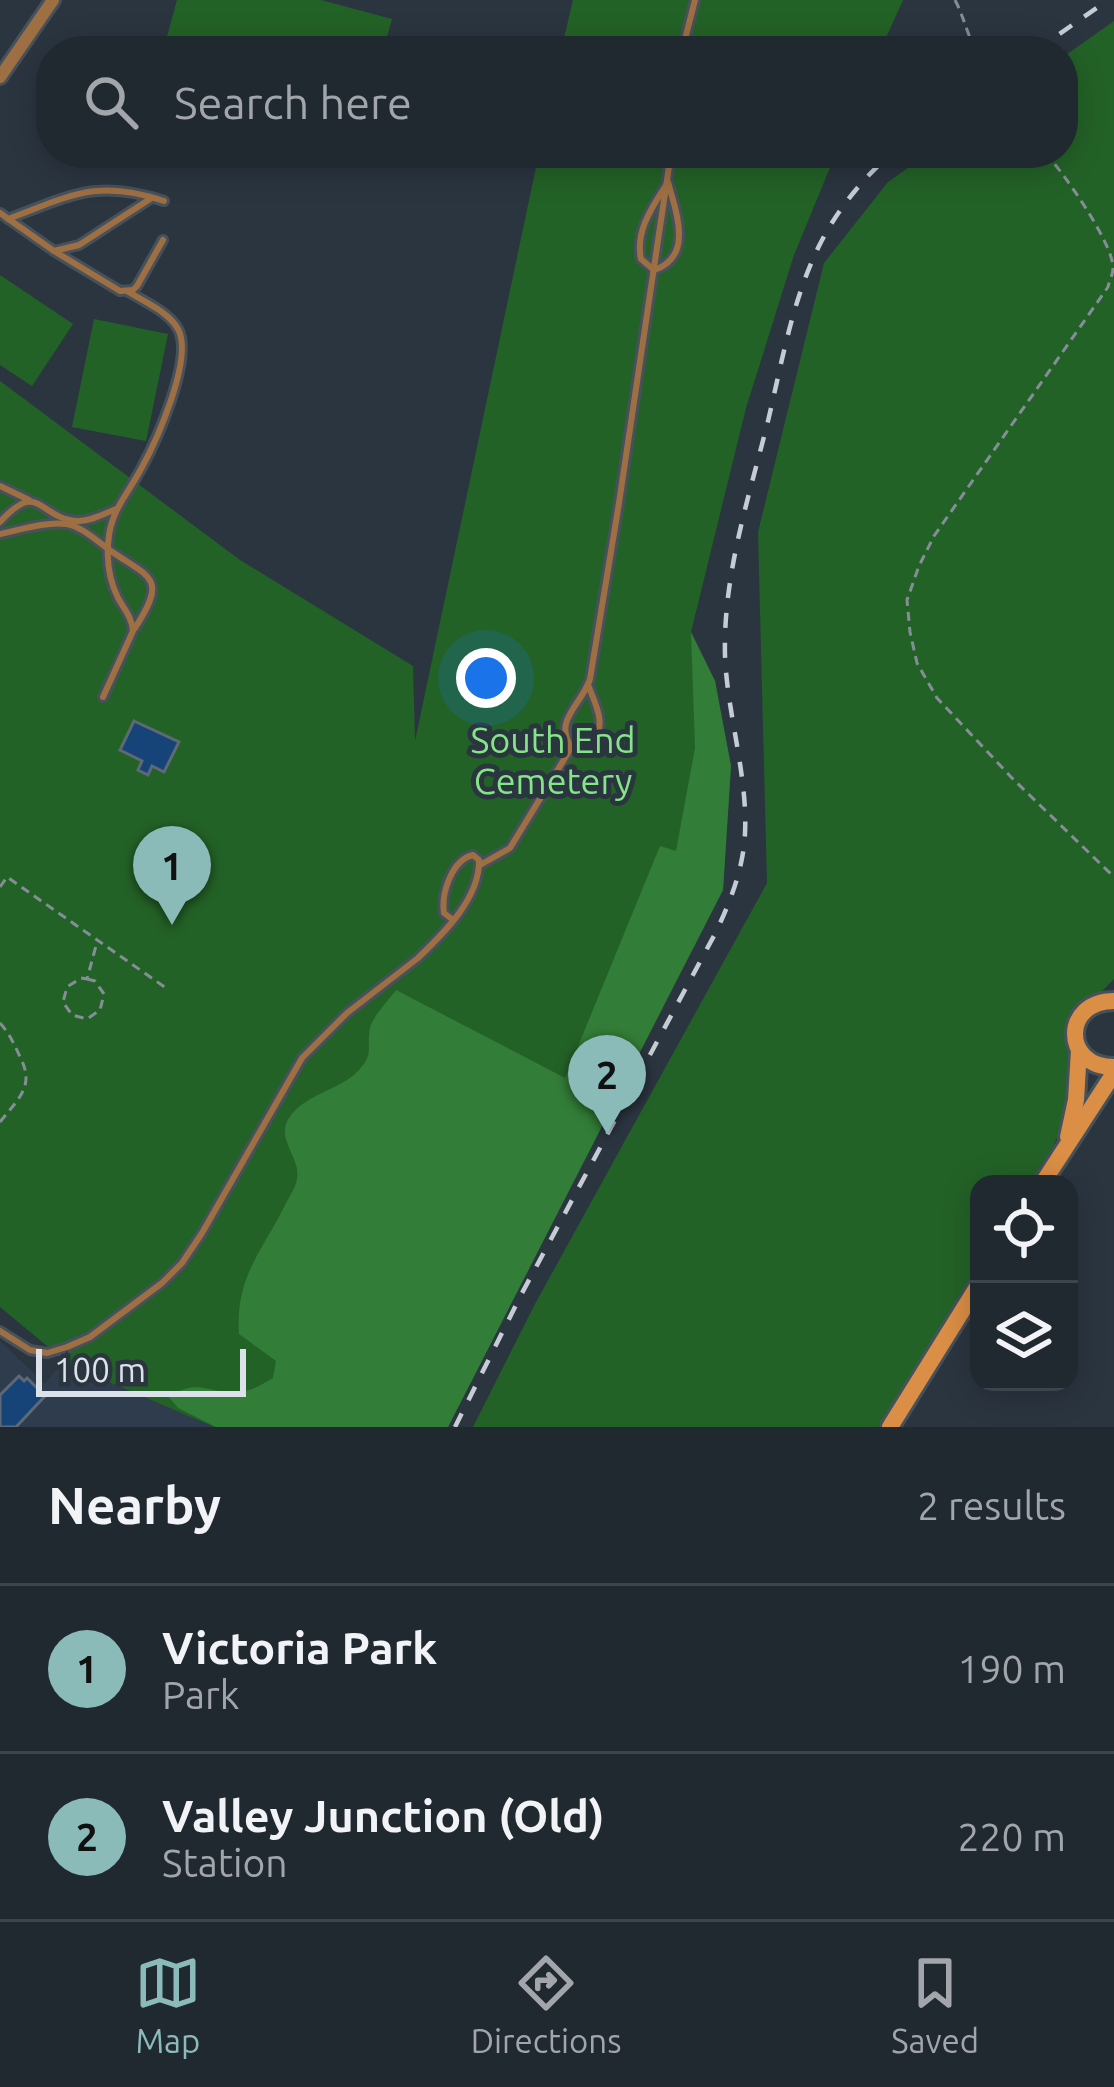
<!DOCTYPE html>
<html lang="en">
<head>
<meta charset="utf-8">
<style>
	body { margin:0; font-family:Ubuntu,sans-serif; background:#283038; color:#f1f3f6 }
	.controls { position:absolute; right:36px; bottom:36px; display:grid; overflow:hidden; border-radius:24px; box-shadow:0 6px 30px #0003 }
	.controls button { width:108px; height:108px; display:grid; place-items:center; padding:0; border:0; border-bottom:3px solid #3d444c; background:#202830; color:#f1f3f6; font:60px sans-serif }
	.scale { position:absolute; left:36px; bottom:30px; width:210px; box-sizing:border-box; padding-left:12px; border:6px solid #dbe2e9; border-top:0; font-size:33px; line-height:42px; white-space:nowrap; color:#dbe2e9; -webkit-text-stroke:9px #2b3540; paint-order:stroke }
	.you { position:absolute; left:486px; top:678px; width:42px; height:42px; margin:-30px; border:9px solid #fff; border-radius:50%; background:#1a73e8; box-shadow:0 0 0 18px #1a73e833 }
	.badge { display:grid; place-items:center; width:78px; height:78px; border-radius:50%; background:#8bbbb9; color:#111; font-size:39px; font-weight:700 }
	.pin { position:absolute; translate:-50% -99px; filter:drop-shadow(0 3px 6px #0008) }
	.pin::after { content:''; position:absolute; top:63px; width:42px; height:36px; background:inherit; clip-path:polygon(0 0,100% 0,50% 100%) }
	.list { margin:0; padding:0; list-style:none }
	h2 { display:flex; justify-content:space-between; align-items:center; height:156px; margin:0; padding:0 48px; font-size:51px }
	h2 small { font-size:39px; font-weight:400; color:#a2a6ab }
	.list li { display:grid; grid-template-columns:78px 1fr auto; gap:36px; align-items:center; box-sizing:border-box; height:168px; padding:0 48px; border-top:3px solid #3d444c }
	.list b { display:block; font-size:45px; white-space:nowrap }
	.list p { margin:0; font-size:39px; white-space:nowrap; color:#a2a6ab }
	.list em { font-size:39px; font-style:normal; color:#a2a6ab }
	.icon { flex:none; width:66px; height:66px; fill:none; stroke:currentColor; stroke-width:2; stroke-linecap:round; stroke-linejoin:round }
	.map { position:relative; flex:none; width:1114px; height:1427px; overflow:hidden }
	.search { position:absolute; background:#202830; box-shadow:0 6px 30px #0003; left:36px; right:36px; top:36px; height:132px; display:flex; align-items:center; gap:30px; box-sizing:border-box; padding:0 42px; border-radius:48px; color:#a2a6ab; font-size:45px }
	.sheet { height:492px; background:#202830 }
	nav { display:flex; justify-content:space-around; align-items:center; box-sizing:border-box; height:168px; border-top:3px solid #3d444c; background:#202830; font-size:33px; color:#a2a6ab }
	nav a { display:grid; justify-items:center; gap:6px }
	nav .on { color:#8bbbb9 }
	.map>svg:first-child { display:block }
	.built { fill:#2e3c4d }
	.green { fill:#236227 }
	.forest { fill:#327d37 }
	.building { fill:#164479; stroke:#5e6976; stroke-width:3 }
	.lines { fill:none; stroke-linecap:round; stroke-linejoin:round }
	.lane-casing { stroke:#47515b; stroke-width:12 }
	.street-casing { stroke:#47515b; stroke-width:18 }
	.secondary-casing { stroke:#47515b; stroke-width:22 }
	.path { stroke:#858e97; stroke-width:3; stroke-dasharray:9 6; stroke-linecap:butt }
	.lane { stroke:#9f6f44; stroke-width:6 }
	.street { stroke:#9f6f44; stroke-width:12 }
	.secondary { stroke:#db8e45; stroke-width:16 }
	.rail { stroke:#c5ccd4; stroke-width:4.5; stroke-dasharray:15 15; stroke-linecap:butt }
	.labels { text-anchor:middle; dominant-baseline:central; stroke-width:10; stroke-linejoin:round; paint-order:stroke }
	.park-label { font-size:36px; fill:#84e587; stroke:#2b3540 }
</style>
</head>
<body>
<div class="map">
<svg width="1114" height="1427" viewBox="0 0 1114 1427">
	<rect width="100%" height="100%" fill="#2b3540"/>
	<path class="built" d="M0 1341 45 1384 63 1361 214 1427H0Z"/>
	<g class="green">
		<path d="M177 0H321L392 19 383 51H163Z"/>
		<path d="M573 0H903L880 51H561Z"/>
		<path d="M1114 21V979L1102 991 1082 1004 1071 1018 1066 1034 1071 1048V1077L1067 1113 1054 1145 1030 1184H979V1267L878 1427H473L535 1304 767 883 758 532 824 263 888 182 929 153H1063V57Z"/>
		<path d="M539 153H836L794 255 746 408 691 632 715 681 731 766 723 890 448 1427H214L70 1365 0 1307V381L240 560 413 666 415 741Z"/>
		<path d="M0 275 73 324 32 386 0 365Z"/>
		<path d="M94 319 168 334 146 441 72 427Z"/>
	</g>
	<path class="forest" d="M691 632 715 681 731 766 723 890 448 1427H216L178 1408 168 1396C197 1382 197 1388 226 1392 244 1395 258 1387 273 1378L276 1361 239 1334C235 1277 262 1252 285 1205 289 1197 296 1187 297 1179 301 1157 275 1139 289 1118 306 1093 339 1091 358 1071 375 1053 366 1049 370 1028 373 1016 388 1001 396 990L565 1078 660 846 676 851 695 748Z"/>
	<g class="building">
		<path d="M134 721 179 742 164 772 152 766 148 775 138 770 142 761 120 750Z"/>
		<path d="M19 1376 24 1381 27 1378 45 1396 16 1427H0V1395Z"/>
	</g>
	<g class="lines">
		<g class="lane-casing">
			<g id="lane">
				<path d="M682 51 695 0"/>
				<path d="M668 182C676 212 694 257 654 270L641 259C635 230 653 206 668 182Z"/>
				<path d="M0 213 54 251 120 291 133 290 137 286 163 240"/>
				<path d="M8 219C70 196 97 178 164 201"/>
				<path d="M54 251 79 245 150 199"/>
				<path d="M0 486 29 500"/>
				<path d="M0 522C40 478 38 519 78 521 91 521 104 514 116 509"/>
				<path d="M0 534C19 530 47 521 67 524 82 527 96 540 108 549 149 578 169 576 135 628"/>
				<path d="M588 685C597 707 608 727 590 747L573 749C551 721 582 705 590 679L619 503 671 153"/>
				<path d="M103 697 133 631C132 618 125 610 118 598 108 578 106 557 109 535 113 508 129 492 141 469 156 442 194 358 178 329 169 312 143 301 127 291"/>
				<path d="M480 865 510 848 571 748"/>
				<path d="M0 1331 30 1350 47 1353 67 1347 90 1337 162 1283 182 1263 202 1233 302 1058 347 1013 418 958C444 933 480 898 479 860L473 855C452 860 441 893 444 913L453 920"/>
			</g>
		</g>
		<g class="street-casing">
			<path id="street" d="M0 77 53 0"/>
		</g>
		<g class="secondary-casing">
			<g id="secondary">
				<path d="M1114 1001C1062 1001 1062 1067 1114 1067"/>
				<path d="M1068 1137 1076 1100 1079 1050"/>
				<path d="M1042 1184 1114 1073"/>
				<path d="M890 1427 979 1284"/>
			</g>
		</g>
		<g class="path">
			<path d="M955 0C964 17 967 34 976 51"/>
			<path d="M993 51 1000 47 1002 51"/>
			<path d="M1045 153C1063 171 1114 245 1113 268 1113 275 1109 281 1108 287L934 536 919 566 907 600 910 632 917 663 937 698 1012 778 1114 877"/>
			<path d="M0 887 7 877 166 988"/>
			<path d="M87 979 95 981 104 994 100 1010 87 1019 72 1015 63 1002 67 987 81 978 87 979 97 942"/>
			<path d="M0 1023C10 1034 15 1046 21 1059 35 1087 17 1100 0 1122"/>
		</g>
		<use href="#lane" class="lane"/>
		<use href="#street" class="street"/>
		<use href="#secondary" class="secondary"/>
		<g class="rail">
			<path d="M1035 51 1108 0"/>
			<path d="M455 1427 521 1295 716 932C729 904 740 877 744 846 751 784 727 717 725 655 723 575 749 497 768 421 782 362 792 301 819 246 837 210 862 179 892 153"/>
		</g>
	</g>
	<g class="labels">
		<g class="park-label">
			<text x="553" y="739">South End<tspan x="553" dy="41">Cemetery</tspan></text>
		</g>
	</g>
</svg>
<div class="controls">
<button><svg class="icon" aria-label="locate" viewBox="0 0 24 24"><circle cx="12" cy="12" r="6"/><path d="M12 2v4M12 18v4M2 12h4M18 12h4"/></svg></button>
<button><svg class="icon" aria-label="layers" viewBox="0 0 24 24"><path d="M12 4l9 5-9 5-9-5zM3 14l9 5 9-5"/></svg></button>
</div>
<div class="scale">100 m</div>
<div class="you"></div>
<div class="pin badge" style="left:172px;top:925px">1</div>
<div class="pin badge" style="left:607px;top:1134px">2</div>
<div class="search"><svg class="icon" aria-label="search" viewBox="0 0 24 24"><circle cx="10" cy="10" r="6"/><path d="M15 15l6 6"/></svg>Search here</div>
</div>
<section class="sheet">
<h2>Nearby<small>2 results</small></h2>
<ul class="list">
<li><span class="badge">1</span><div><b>Victoria Park</b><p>Park</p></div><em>190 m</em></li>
<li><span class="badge">2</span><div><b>Valley Junction (Old)</b><p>Station</p></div><em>220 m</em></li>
</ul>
</section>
<nav>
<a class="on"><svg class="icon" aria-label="map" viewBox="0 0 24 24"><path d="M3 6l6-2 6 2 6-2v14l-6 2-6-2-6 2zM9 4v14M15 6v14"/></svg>Map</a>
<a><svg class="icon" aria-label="directions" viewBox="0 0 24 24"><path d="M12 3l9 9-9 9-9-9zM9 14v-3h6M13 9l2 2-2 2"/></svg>Directions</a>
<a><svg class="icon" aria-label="saved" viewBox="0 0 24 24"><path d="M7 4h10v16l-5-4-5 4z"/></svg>Saved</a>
</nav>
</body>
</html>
